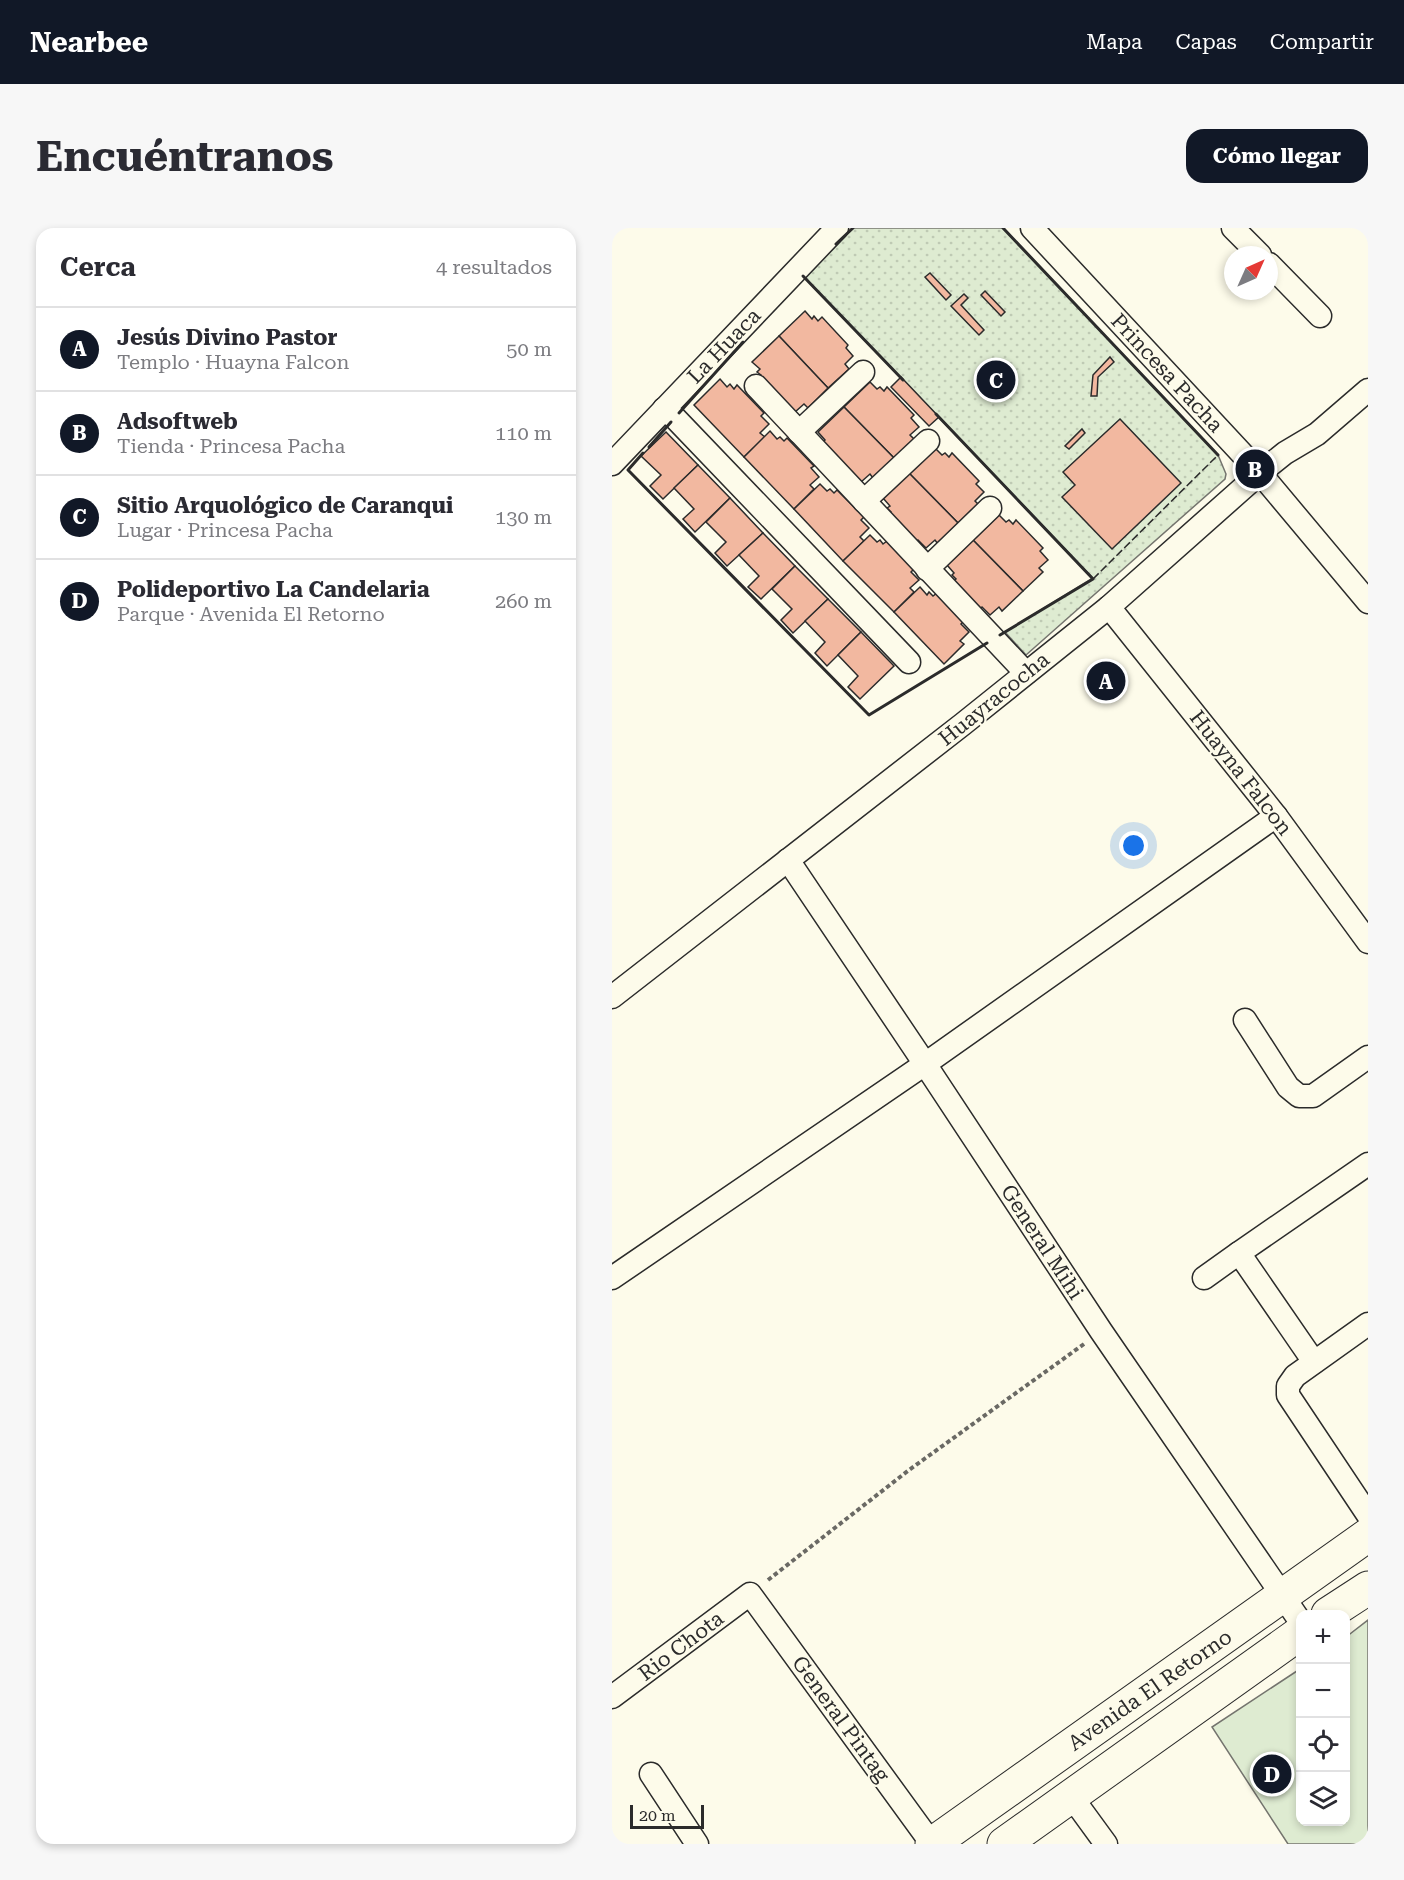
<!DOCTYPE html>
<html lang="es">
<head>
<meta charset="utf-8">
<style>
	body { margin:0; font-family:"Roboto Serif",serif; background:#f7f7f7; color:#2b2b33 }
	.controls { position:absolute; right:18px; bottom:18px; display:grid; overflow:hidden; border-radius:12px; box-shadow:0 3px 9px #0003 }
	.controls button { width:54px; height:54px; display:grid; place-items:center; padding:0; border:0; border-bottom:2px solid #e1e1e2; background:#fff; color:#2b2b33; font:30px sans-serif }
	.compass { position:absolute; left:612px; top:18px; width:54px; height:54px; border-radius:50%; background:#fff; box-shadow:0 3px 9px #0003; rotate:45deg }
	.scale { position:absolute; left:18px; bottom:15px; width:74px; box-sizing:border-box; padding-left:6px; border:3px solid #2b2b2b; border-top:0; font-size:16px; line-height:21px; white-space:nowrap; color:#2b2b2b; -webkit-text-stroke:4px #fdfbea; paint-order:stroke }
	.you { position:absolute; left:522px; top:618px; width:21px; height:21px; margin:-15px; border:4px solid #fff; border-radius:50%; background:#1a73e8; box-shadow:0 0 0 9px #1a73e833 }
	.badge { display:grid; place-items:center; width:39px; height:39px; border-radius:50%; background:#111827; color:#fff; font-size:20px; font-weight:700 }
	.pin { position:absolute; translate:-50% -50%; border:3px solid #fff; box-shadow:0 2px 6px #0006 }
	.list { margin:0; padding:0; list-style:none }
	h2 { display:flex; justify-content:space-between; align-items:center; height:78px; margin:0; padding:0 24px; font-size:26px }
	h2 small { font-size:20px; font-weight:400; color:#7c7c81 }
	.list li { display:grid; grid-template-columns:39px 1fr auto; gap:18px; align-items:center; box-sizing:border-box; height:84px; padding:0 24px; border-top:2px solid #e1e1e2 }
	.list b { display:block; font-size:22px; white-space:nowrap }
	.list p { margin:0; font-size:20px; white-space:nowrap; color:#7c7c81 }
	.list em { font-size:20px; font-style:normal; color:#7c7c81 }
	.icon { flex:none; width:33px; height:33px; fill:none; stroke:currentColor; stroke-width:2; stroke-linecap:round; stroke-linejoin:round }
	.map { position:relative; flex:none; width:756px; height:1616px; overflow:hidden; border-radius:18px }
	header { display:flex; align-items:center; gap:36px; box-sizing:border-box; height:84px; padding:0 30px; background:#111827; color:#fff }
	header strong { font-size:28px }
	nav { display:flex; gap:33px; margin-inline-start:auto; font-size:21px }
	.intro { display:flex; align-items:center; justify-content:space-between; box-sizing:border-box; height:144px; padding:0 36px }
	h1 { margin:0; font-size:42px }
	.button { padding:15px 27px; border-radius:18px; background:#111827; color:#fff; font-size:21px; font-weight:700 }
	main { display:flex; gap:36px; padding:0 36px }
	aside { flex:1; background:#fff; border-radius:18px; box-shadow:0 3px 9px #0003 }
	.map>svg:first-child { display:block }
	.grass { fill:url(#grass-dots); stroke:#74746e; stroke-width:1.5 }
	.park { fill:#deebd1; stroke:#74746e; stroke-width:1.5 }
	.building { fill:#f2b8a0; stroke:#2b2b2b; stroke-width:1.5 }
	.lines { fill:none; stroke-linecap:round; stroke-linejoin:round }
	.minor-casing { stroke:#2b2b2b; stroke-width:25 }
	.primary-casing { stroke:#2b2b2b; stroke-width:35 }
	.path { stroke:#6a6964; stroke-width:4; stroke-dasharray:4.5 3; stroke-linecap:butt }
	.minor { stroke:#fdfbea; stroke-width:22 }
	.primary { stroke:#fdfbea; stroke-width:33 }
	.fence { stroke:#2b2b2b; stroke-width:1.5; stroke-dasharray:8 3; stroke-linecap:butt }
	.wall { stroke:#2b2b2b; stroke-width:3 }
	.labels { text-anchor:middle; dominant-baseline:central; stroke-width:4.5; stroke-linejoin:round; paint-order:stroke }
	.street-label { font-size:21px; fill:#2b2b2b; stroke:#fdfbea }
</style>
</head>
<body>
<header>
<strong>Nearbee</strong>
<nav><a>Mapa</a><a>Capas</a><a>Compartir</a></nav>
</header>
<div class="intro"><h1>Encuéntranos</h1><a class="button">Cómo llegar</a></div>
<main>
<aside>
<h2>Cerca<small>4 resultados</small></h2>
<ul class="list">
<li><span class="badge">A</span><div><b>Jesús Divino Pastor</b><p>Templo · Huayna Falcon</p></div><em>50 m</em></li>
<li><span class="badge">B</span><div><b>Adsoftweb</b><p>Tienda · Princesa Pacha</p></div><em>110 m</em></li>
<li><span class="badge">C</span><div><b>Sitio Arquológico de Caranqui</b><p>Lugar · Princesa Pacha</p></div><em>130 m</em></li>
<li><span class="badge">D</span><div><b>Polideportivo La Candelaria</b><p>Parque · Avenida El Retorno</p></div><em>260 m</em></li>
</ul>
</aside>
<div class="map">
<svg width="756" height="1616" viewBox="0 0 756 1616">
	<defs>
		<pattern id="grass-dots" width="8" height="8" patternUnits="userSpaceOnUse" patternTransform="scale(1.5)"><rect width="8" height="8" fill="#deebd1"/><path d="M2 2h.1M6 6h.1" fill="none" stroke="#bfcab4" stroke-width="1.8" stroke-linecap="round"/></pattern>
	</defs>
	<rect width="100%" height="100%" fill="#fdfbea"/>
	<path class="grass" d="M241 0H391L606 227 614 246 613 251 414 427 393 404 481 350 191 48Z"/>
	<path class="park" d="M756 1392V1616H676L600 1499 688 1441V1594H734V1409Z"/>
	<g class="building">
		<path d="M318 45 339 67 334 72 313 49Z"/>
		<path d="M373 63 393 84 389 88 369 67Z"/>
		<path d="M352 66 356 70 349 77 372 102 367 107 339 78Z"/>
		<path d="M193 83 200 91 202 88 206 93 210 89 236 117 234 120 241 128 233 136 237 141 216 160 167 108Z"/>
		<path d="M167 108 216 160 196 180 192 176 183 184 145 151 149 147 145 144 148 141 140 134Z"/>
		<path d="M498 129 502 134 486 149 485 168H479L481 147Z"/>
		<path d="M289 149 327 189 317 198 279 159Z"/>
		<path d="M108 151 115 159 118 156 122 161 125 157 152 185 149 188 157 196 148 205 153 209 132 229 82 177Z"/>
		<path d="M258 154 265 161 268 159 272 163 275 159 302 187 299 190 307 199 298 207 302 211 282 230 232 179Z"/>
		<path d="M232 179 282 230 261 250 258 246 249 254 211 214 213 212 206 204Z"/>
		<path d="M508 191 569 255 500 321 450 269 463 257 451 244Z"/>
		<path d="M470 201 473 205 457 221 453 218Z"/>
		<path d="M158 203 165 211 168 209 172 213 175 210 202 238 199 240 207 249 198 257 202 261 182 281 132 229Z"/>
		<path d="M54 204 86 237 51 271 38 258 49 247 29 228Z"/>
		<path d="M323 220 330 227 333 225 337 229 340 225 367 253 364 256 372 264 363 273 367 277 347 296 297 245Z"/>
		<path d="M86 237 118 270 83 304 71 291 82 281 62 260Z"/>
		<path d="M297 245 347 296 326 316 323 312 314 320 306 312 303 315 276 287 279 284 275 280 278 278 271 270Z"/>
		<path d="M208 256 215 263 218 261 222 265 225 262 252 289 249 292 257 300 248 309 252 313 231 333 182 281Z"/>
		<path d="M118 270 151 305 115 338 103 325 114 314 94 294Z"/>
		<path d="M387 287 394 294 397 292 401 296 404 292 431 320 428 323 436 332 427 340 431 344 411 363 361 312Z"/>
		<path d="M151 305 183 338 149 371 136 359 147 348 127 327Z"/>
		<path d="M258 307 265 314 268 312 271 316 275 313 302 341 299 344 307 352 298 360 302 364 282 384 231 333Z"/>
		<path d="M361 312 411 363 390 383 387 379 378 387 370 379 367 382 340 354 344 351 340 347 342 345 335 337Z"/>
		<path d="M183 338 216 371 181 405 169 392 180 381 160 361Z"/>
		<path d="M308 359 315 367 317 364 321 368 325 365 352 393 349 396 357 404 348 413 352 416 332 436 282 384Z"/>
		<path d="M216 371 249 404 215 438 203 425 213 414 193 393Z"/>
		<path d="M249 404 282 438 248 471 236 459 246 448 226 427Z"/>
	</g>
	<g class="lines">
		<g class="minor-casing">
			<g id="minor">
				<path d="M420 0 648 245 756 374"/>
				<path d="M621 0 648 27"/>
				<path d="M657 36 708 88"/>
				<path d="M144 158 414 445"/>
				<path d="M52 181 63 190 297 434"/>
				<path d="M187 204 251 144"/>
				<path d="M0 236 225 0"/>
				<path d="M252 273 316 213"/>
				<path d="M315 341 378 280"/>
				<path d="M497 379 664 588 756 714"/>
				<path d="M176 632 313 836 489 1103 688 1393"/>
				<path d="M0 769 351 496 497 379 648 245 673 225 705 206 756 162"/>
				<path d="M633 792 676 859 687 868H701L756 829"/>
				<path d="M627 1025 756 936"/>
				<path d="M0 1050 313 836 664 588"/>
				<path d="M592 1050 627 1025 702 1134"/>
				<path d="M756 1096 683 1148 676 1158V1167L756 1287"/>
				<path d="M0 1469 138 1366 320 1616"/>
				<path d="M39 1546 85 1616"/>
				<path d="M459 1568 494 1616"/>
			</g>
		</g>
		<g class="primary-casing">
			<g id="primary">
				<path d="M716 1386 756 1360"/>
				<path d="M320 1616 756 1307"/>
				<path d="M392 1616 688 1405"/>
			</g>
		</g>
		<path class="path" d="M156 1352 297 1242 472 1116"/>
		<use href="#minor" class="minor"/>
		<use href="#primary" class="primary"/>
		<path class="fence" d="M481 351 606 227"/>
		<g class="wall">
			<path d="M391 0 606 227"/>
			<path d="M224 16 241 0"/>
			<path d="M191 48 291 152"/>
			<path d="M67 185 131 114"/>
			<path d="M324 186 481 351 388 407"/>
			<path d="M37 219 59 194"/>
			<path d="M31 225 16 242 257 487 375 415"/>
		</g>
	</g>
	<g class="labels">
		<g class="street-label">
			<text transform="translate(112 118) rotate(-46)">La Huaca</text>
			<text transform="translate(555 145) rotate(47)">Princesa Pacha</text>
			<text transform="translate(382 471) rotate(-39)">Huayracocha</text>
			<text transform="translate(629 545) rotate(52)">Huayna Falcon</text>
			<text transform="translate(430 1014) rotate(57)">General Mihi</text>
			<text transform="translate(69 1418) rotate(-37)">Rio Chota</text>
			<text transform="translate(538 1462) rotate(-35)">Avenida El Retorno</text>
			<text transform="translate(229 1491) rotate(54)">General Pintag</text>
		</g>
	</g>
</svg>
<div class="controls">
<button>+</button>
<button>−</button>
<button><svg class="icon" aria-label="locate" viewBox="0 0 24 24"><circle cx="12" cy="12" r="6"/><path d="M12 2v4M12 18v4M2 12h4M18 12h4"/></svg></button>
<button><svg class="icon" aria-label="layers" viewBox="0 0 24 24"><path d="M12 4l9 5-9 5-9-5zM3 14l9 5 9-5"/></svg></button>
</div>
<svg class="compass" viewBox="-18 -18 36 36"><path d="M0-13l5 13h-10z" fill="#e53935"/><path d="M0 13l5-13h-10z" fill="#7c7c81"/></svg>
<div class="scale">20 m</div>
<div class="you"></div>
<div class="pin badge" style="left:494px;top:453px">A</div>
<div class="pin badge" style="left:643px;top:241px">B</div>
<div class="pin badge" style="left:384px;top:152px">C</div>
<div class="pin badge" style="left:660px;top:1546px">D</div>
</div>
</main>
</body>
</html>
